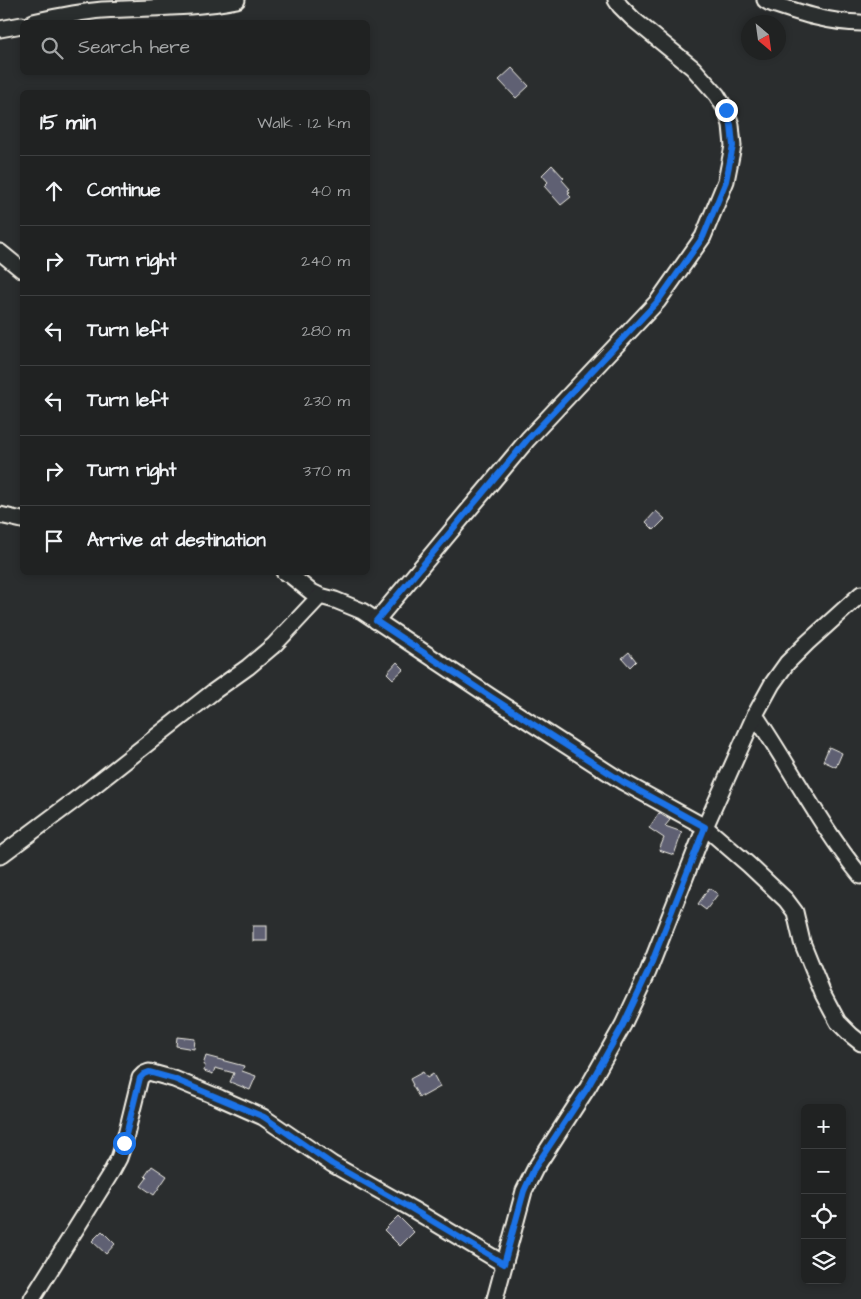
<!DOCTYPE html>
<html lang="en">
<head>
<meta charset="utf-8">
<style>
	body { margin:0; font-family:"Architects Daughter",sans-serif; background:#282a2a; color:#f1f3f6 }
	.controls { position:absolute; right:15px; bottom:15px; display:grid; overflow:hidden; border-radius:8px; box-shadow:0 2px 8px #0003 }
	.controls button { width:45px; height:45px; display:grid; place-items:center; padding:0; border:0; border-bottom:1px solid #3d3f40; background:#202222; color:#f1f3f6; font:25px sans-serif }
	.compass { position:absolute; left:741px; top:15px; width:45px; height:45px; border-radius:50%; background:#202222; box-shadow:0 2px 8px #0003; rotate:151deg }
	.stop { position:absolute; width:15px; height:15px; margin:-11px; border:4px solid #1a73e8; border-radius:50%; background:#fff }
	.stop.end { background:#1a73e8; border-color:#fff; box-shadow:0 1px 5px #0008 }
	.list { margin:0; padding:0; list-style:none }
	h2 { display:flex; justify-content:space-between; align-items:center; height:65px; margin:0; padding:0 20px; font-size:21px }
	h2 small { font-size:16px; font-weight:400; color:#a2a4a5 }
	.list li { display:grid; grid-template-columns:32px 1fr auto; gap:15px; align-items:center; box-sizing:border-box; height:70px; padding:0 20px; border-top:1px solid #3d3f40 }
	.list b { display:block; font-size:19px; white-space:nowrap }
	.list em { font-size:16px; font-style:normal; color:#a2a4a5 }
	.icon { flex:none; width:28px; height:28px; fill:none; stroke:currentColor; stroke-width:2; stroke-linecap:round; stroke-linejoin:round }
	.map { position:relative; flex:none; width:861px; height:1299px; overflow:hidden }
	.search { position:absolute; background:#202222; box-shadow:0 2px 8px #0003; left:20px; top:20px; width:350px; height:55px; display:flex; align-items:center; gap:12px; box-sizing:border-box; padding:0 18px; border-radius:8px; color:#a2a4a5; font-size:19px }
	.panel { position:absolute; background:#202222; box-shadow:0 2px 8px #0003; left:20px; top:90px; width:350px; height:485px; border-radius:8px }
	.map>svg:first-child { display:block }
	.building { fill:#5e6173; stroke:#f4f1e8 }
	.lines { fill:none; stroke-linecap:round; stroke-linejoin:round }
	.minor-casing { stroke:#f4f1e8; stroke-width:19 }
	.minor { stroke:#2a2d2e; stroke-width:15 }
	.route { stroke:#1a73e8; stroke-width:6 }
</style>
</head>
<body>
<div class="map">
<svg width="861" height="1299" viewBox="0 0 861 1299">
	<rect width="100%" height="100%" fill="#2a2d2e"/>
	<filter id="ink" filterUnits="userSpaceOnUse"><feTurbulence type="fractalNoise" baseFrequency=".02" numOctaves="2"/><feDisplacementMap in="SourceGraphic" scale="10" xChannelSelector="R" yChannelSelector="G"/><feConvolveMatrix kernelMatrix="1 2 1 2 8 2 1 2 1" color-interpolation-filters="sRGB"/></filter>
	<g filter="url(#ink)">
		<g class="building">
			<path d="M512 68 529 86 516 98 499 80Z"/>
			<path d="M552 165 564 178 562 180 570 189 568 190 570 193 568 194 571 197 561 205 544 186 548 182 542 175Z"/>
			<path d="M656 511 665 519 654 530 646 522Z"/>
			<path d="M629 652 636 661 630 667 622 658Z"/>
			<path d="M397 662 404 669 393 679 387 673Z"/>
			<path d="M829 747 842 753 836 767 823 761Z"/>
			<path d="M659 813 670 820 665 826 682 832 674 855 659 850 664 838 649 828Z"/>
			<path d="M709 888 718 894 706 910 698 904Z"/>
			<rect x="253" y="926" width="14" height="15"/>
			<path d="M177 1037 195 1039 194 1049 176 1046Z"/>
			<path d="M206 1056 244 1066 242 1071 256 1076 250 1090 230 1082 234 1073 215 1068 213 1074 204 1071 205 1065H203Z"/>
			<path d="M423 1072 427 1078 433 1074 440 1087 422 1097V1095L419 1097 412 1085H413L410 1079Z"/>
			<path d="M152 1166 167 1176 154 1195 141 1186 147 1178 145 1176Z"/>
			<path d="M398 1216 414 1232 400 1246 384 1230Z"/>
			<path d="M102 1231 115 1244 106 1254 92 1241Z"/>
		</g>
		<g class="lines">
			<g class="minor-casing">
				<g id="minor">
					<path d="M765 0 770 3C800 13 829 23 861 23"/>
					<path d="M33 22C56 17 79 12 102 10 147 7 192 9 237 0"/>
					<path d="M0 29 22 25"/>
					<path d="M0 252 22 270"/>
					<path d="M0 515 22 520"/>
					<path d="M284 572 290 575 310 591 320 596 335 600 362 611 491 697 623 782 705 827 749 865 786 900 795 912 802 942 823 994 832 1011 838 1022 851 1035 861 1043"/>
					<path d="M376 621 528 439 658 301 703 237 726 181 733 146 731 125 726 110 717 95 693 68 633 19 620 6 616 0"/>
					<path d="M755 715C791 768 820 826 861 876"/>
					<path d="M0 856 91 788 213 692 248 667 274 645 320 596"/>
					<path d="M32 1299 112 1171 119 1158 124 1143 140 1078 144 1074 149 1072 174 1079 220 1098 263 1117 332 1164 412 1209 504 1264"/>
					<path d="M495 1299 524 1191 535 1169 588 1087 623 1025 648 972 705 827 755 715 772 684 787 663 807 643 861 594"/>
				</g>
			</g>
			<use href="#minor" class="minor"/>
		</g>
	</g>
	<g class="lines" filter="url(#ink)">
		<path class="route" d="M124 1143 140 1078 144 1074 149 1072 174 1079 264 1117 332 1164 412 1209 504 1264 524 1191 534 1169 588 1087 623 1025 648 972 705 827 623 782 491 697 376 621 528 439 658 301 703 237 726 181 733 146 731 125 726 110"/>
	</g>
</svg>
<div class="controls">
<button>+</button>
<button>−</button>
<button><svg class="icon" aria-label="locate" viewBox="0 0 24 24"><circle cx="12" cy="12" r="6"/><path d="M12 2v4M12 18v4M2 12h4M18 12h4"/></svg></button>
<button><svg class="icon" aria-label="layers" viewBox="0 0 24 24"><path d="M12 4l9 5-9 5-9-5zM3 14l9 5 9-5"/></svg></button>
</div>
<svg class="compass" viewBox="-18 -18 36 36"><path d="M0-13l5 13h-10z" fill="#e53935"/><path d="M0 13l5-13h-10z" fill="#a2a4a5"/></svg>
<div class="stop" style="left:124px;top:1143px"></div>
<div class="stop end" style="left:726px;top:110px"></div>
<div class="search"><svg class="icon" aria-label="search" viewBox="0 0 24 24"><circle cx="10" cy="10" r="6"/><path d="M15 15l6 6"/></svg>Search here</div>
<section class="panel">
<h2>15 min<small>Walk · 1.2 km</small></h2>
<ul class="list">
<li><svg class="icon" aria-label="ahead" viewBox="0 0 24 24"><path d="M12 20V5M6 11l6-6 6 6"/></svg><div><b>Continue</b></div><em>40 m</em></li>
<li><svg class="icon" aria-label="right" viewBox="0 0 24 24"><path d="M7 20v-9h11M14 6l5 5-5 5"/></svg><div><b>Turn right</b></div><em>240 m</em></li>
<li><svg class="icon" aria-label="left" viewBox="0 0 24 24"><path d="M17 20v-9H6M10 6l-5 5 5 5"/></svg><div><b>Turn left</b></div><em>280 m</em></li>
<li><svg class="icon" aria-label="left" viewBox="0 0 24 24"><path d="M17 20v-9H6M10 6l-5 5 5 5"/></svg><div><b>Turn left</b></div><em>230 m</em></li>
<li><svg class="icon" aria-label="right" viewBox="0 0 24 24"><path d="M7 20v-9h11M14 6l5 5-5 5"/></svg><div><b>Turn right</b></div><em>370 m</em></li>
<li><svg class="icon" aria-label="arrive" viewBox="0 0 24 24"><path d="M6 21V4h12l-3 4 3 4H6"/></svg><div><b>Arrive at destination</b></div></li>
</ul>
</section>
</div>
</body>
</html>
